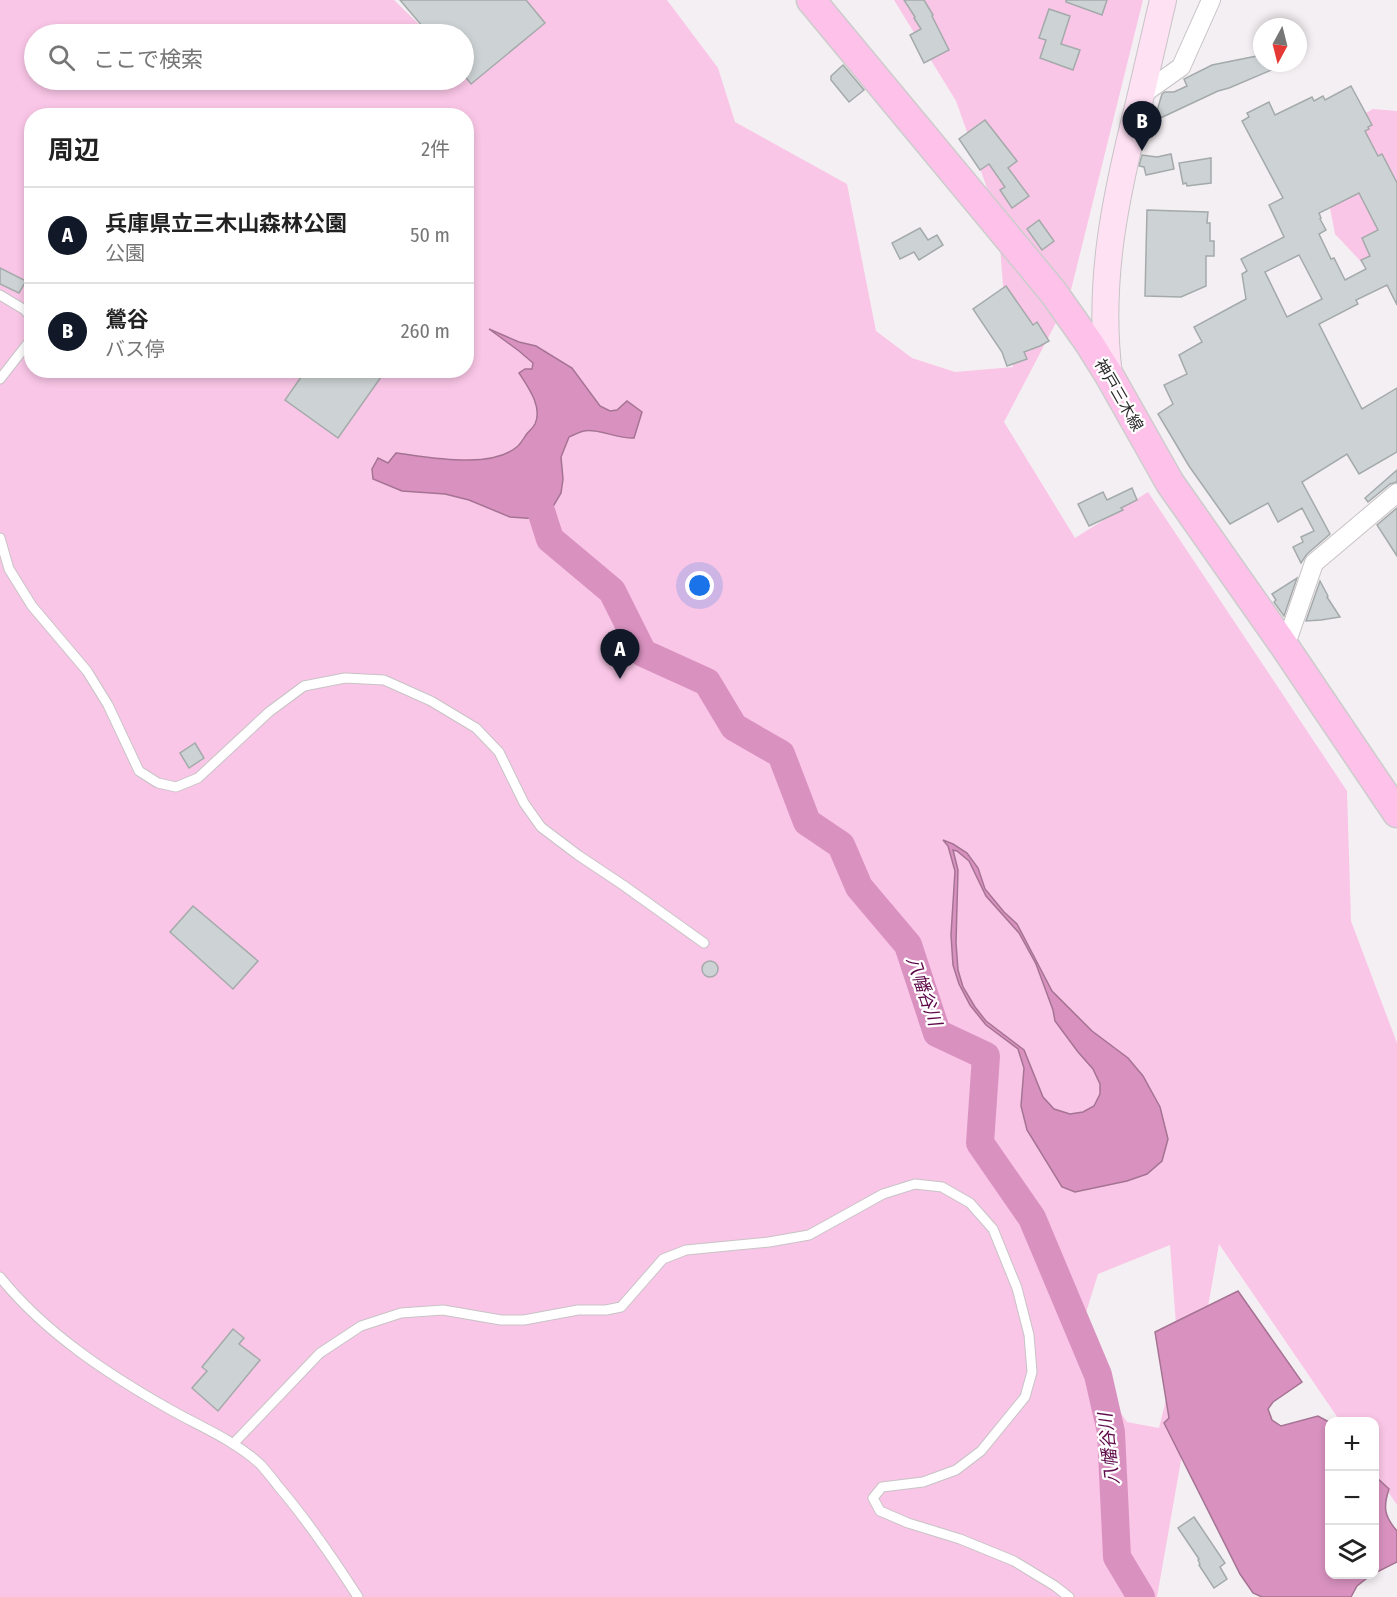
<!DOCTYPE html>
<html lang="ja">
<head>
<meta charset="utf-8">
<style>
	body { margin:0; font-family:"Fira Sans Condensed","Noto Sans JP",sans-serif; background:#f6f6f6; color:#222 }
	.controls { position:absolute; right:18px; bottom:18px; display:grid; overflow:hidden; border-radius:12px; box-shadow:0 3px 9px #0003 }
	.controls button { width:54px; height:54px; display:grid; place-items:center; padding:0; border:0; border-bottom:2px solid #e0e0e0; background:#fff; color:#222; font:30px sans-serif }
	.compass { position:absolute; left:1253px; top:18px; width:54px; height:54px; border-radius:50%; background:#fff; box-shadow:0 3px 9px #0003; rotate:187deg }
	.you { position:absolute; left:700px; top:586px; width:21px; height:21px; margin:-15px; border:4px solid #fff; border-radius:50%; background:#1a73e8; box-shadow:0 0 0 9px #1a73e833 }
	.badge { display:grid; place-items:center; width:39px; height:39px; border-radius:50%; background:#111827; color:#fff; font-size:20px; font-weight:700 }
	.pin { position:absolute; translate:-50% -50px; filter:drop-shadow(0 2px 3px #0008) }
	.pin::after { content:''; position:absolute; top:32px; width:21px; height:18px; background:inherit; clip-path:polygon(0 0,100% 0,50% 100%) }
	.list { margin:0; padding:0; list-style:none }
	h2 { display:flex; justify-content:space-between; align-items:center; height:78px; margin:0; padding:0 24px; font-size:26px }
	h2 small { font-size:20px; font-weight:400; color:#767676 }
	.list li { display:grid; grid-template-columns:39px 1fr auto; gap:18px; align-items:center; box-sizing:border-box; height:96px; padding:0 24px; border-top:2px solid #e0e0e0 }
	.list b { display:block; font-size:22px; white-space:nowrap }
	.list p { margin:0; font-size:20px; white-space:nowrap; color:#767676 }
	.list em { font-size:20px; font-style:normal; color:#767676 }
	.icon { flex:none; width:33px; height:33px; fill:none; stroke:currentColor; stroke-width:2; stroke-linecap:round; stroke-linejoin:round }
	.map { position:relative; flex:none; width:1397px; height:1597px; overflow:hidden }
	.search { position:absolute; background:#fff; box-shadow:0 3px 9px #0003; left:24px; top:24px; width:450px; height:66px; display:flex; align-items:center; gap:15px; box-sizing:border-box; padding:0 21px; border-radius:33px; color:#767676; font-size:22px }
	.panel { position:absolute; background:#fff; box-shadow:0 3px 9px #0003; left:24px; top:108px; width:450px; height:270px; border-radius:24px }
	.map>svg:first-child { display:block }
	.green { fill:#fac6e7; fill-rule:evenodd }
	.water { fill:#d992c0; stroke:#a57393; stroke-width:1.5; fill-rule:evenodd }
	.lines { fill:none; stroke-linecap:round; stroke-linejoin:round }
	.river { stroke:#d992c0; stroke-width:28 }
	.building { fill:#cdd3d4; stroke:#a4aaaa; stroke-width:1.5; fill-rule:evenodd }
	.lane-casing { stroke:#c8c3c6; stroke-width:11 }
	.street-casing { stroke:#c8c3c6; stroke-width:20 }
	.secondary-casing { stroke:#c8c3c6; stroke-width:28 }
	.primary-casing { stroke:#ccc; stroke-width:31 }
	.lane { stroke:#fff; stroke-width:9 }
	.street { stroke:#fff; stroke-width:18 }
	.secondary { stroke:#ffe1f4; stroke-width:26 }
	.primary { stroke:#fec2ea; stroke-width:28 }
	.labels { text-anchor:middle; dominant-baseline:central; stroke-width:4.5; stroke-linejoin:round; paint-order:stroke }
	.street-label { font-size:16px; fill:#2c2a2b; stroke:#fff }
	.water-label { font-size:18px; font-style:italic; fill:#5e094a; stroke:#fff }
</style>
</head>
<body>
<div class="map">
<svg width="1397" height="1597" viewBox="0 0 1397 1597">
	<rect width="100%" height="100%" fill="#f4eff2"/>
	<g class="green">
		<path d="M0 0H394L429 34H34V80H464V65L480 59 469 0H667L718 68 735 122 847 184 876 331 912 358 955 372 1013 367 1007 339 998 219 956 101 894 0H1143L1069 298 1004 422 1075 538 1148 492 1347 791 1351 921 1397 1043V1505L1375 1472 1374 1422 1340 1421 1219 1244 1157 1597H0ZM32 116H466V370H32ZM1170 1245 1178 1351 1159 1428 1127 1422 1104 1389 1084 1319 1098 1274Z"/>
		<path d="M1373 109 1397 111V287H1385L1335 234 1325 182 1331 133Z"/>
	</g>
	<g class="water">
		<path d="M489 329 519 342 536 346 572 368 600 406 610 411 617 410 627 401 642 412 634 438C618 439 597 428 584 431 579 432 574 435 569 437L561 457 563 479 561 493 548 515 539 519 510 517 469 500 445 494 402 491 373 479 372 469 378 458 388 463 396 453C429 457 491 470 518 446 521 443 524 438 526 435 529 431 533 428 535 424 543 407 528 387 519 373L525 369H532L533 363 519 351Z"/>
		<path d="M943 840 953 844 967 853 978 868 985 889 1004 912 1017 924 1052 991 1092 1031 1128 1058 1143 1076 1160 1107 1168 1139 1162 1161 1147 1174 1127 1181 1075 1192 1062 1187 1027 1130 1021 1106 1024 1068 1018 1049 986 1025 970 1005 959 984 953 965 951 935 955 871 948 846ZM953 850 957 851 969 861 986 896 1019 933 1036 964 1053 1010 1055 1021 1078 1052 1093 1069 1100 1084V1094L1094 1106 1083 1112 1070 1114 1054 1109 1043 1097 1024 1050 986 1021 975 1007 963 987 958 970 956 943 958 870Z"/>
		<path d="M1238 1291 1302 1382 1273 1402 1268 1409 1272 1420 1281 1426 1318 1416 1329 1422 1330 1574 1371 1575 1357 1586 1351 1597H1262L1253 1593 1240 1574 1164 1423 1169 1418 1155 1332Z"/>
		<path d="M1375 1476 1389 1489C1383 1507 1384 1516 1397 1531V1562L1375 1573Z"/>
	</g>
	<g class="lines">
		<path class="river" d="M541 511 550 539 612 591 643 653 707 682 734 727 781 754 807 822 841 845 859 887 908 945 937 1033 986 1056 980 1143 1032 1218 1098 1375 1111 1432 1117 1557 1141 1597"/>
	</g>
	<g class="building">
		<path d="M400 0H526L545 23 471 84 464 75V34H429Z"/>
		<path d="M904 0H924L933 15 932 16 949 50 924 63 910 35 921 29 914 18 915 17Z"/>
		<path d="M1066 0H1107L1102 15 1066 2Z"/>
		<path d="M1049 9 1070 16 1061 44 1080 50 1073 70 1040 58 1046 40 1039 38Z"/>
		<path d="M1262 55V63H1288L1229 88 1218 91 1154 121 1162 94 1165 92H1174L1187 86 1184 79 1212 65Z"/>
		<path d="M843 65 864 90 849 102 831 80V76Z"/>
		<path d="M1351 86 1372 125 1368 127 1369 129 1365 131 1378 156 1382 154 1397 183V305L1387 285 1356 300 1358 304 1319 324 1362 409 1397 388V452L1359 474 1347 454 1302 482 1330 534 1307 554 1301 563 1293 547 1303 542 1301 537 1314 531 1302 508 1278 522 1268 503 1230 524 1189 466 1158 414 1173 404 1164 385 1187 374 1179 355 1202 342 1194 327 1246 299 1242 274 1247 271 1241 259 1284 237 1269 205 1283 198 1242 121 1249 117 1247 113 1269 102 1275 115 1312 97 1314 101 1323 96 1325 100ZM1359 193 1378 230 1362 238 1370 256 1361 260 1366 269 1345 280 1334 258 1331 259 1319 234 1326 230 1320 219 1321 218 1319 213ZM1299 255 1322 299 1287 317 1265 272Z"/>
		<path d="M985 120 1017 161 1008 168 1029 196 1012 208 1000 190 1005 187 989 164 980 170 959 139Z"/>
		<path d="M1171 154 1174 169 1146 175 1144 167 1139 166 1142 155 1157 157Z"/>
		<path d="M1211 158V183L1187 186 1186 183 1183 184 1179 163Z"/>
		<path d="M1147 210 1208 212 1207 223H1210V241H1214V256H1206V286L1181 297 1145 296Z"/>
		<path d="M1039 220 1054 241 1042 250 1027 229Z"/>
		<path d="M920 228 928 240 937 235 943 245 919 260 914 252 900 259 892 243Z"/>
		<path d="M0 268 26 281 19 293 0 284Z"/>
		<path d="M1006 286 1033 325 1037 322 1049 341 1040 346 1024 352 1027 359 1007 366 1002 352 973 309Z"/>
		<path d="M306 370H386L338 438 285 400Z"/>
		<path d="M1397 470V482L1390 484 1368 502 1365 498Z"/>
		<path d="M1132 488 1137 500 1121 508 1123 510 1089 526 1078 504 1103 492 1107 500Z"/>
		<path d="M1397 508V556L1377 525Z"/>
		<path d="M1297 578 1284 616 1274 602 1276 600 1272 594Z"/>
		<path d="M1320 581 1328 596 1327 597 1340 617 1321 620 1306 621Z"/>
		<path d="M195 743 204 758 189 768 180 753Z"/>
		<path d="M193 906 258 961 233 989 170 932Z"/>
		<circle cx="710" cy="969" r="8"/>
		<path d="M233 1329 244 1338 239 1344 260 1360 218 1411 192 1388 207 1371 202 1367Z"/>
		<path d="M1194 1517 1225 1563 1220 1567 1227 1579 1214 1588 1199 1565 1200 1564 1198 1560 1199 1559 1178 1528Z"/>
	</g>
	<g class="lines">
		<g class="lane-casing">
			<g id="lane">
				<path d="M0 295 25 310 32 319"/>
				<path d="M0 379 32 338"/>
				<path d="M0 538 9 569 32 606 87 671 108 705 139 771 158 783 176 787 198 778 269 712 304 686 345 678 384 680 431 701 476 728 499 752 524 803 541 827 578 855 623 885 704 943"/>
				<path d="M0 1277C45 1333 109 1375 171 1410 201 1427 236 1441 261 1465 267 1472 273 1479 278 1486 308 1521 333 1558 358 1597"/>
				<path d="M233 1444 320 1353 361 1326 401 1313 443 1310 501 1320H524L578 1310H606L621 1307 663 1259 686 1250 769 1242 809 1235 883 1194 915 1184 942 1187 970 1203 993 1229 1017 1288 1029 1335 1032 1372 1025 1397 981 1451 956 1470 923 1482 882 1487 873 1498 880 1511 908 1523 960 1539 1014 1561 1055 1586 1069 1597"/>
			</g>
		</g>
		<g class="street-casing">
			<g id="street">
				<path d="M1140 96 1181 67 1211 0"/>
				<path d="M1285 647 1314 563 1397 493"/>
			</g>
		</g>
		<g class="secondary-casing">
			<path id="secondary" d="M1109 375C1097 281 1116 194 1139 103 1147 69 1155 34 1163 0"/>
		</g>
		<g class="primary-casing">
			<path id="primary" d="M811 0 1053 292 1089 343 1109 375 1170 483 1285 647 1397 813"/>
		</g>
		<use href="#lane" class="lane"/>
		<use href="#street" class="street"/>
		<use href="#secondary" class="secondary"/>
		<use href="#primary" class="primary"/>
	</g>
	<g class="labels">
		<g class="street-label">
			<text transform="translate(1119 395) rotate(60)">神戸三木線</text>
		</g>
		<g class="water-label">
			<text transform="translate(924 991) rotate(71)">八幡谷川</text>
			<text transform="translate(1109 1449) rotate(-96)">八幡谷川</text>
		</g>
	</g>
</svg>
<div class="controls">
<button>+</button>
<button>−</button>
<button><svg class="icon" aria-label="layers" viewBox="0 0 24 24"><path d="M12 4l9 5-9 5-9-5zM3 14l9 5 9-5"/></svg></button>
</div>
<svg class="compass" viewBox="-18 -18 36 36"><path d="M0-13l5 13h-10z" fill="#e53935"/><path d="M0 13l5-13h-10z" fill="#767676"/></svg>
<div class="you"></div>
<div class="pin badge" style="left:620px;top:679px">A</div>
<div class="pin badge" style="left:1142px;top:151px">B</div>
<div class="search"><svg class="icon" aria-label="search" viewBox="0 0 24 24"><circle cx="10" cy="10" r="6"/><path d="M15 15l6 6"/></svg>ここで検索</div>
<section class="panel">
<h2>周辺<small>2件</small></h2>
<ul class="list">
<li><span class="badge">A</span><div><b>兵庫県立三木山森林公園</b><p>公園</p></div><em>50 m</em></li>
<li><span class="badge">B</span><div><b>鶯谷</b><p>バス停</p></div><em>260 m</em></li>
</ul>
</section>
</div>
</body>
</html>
